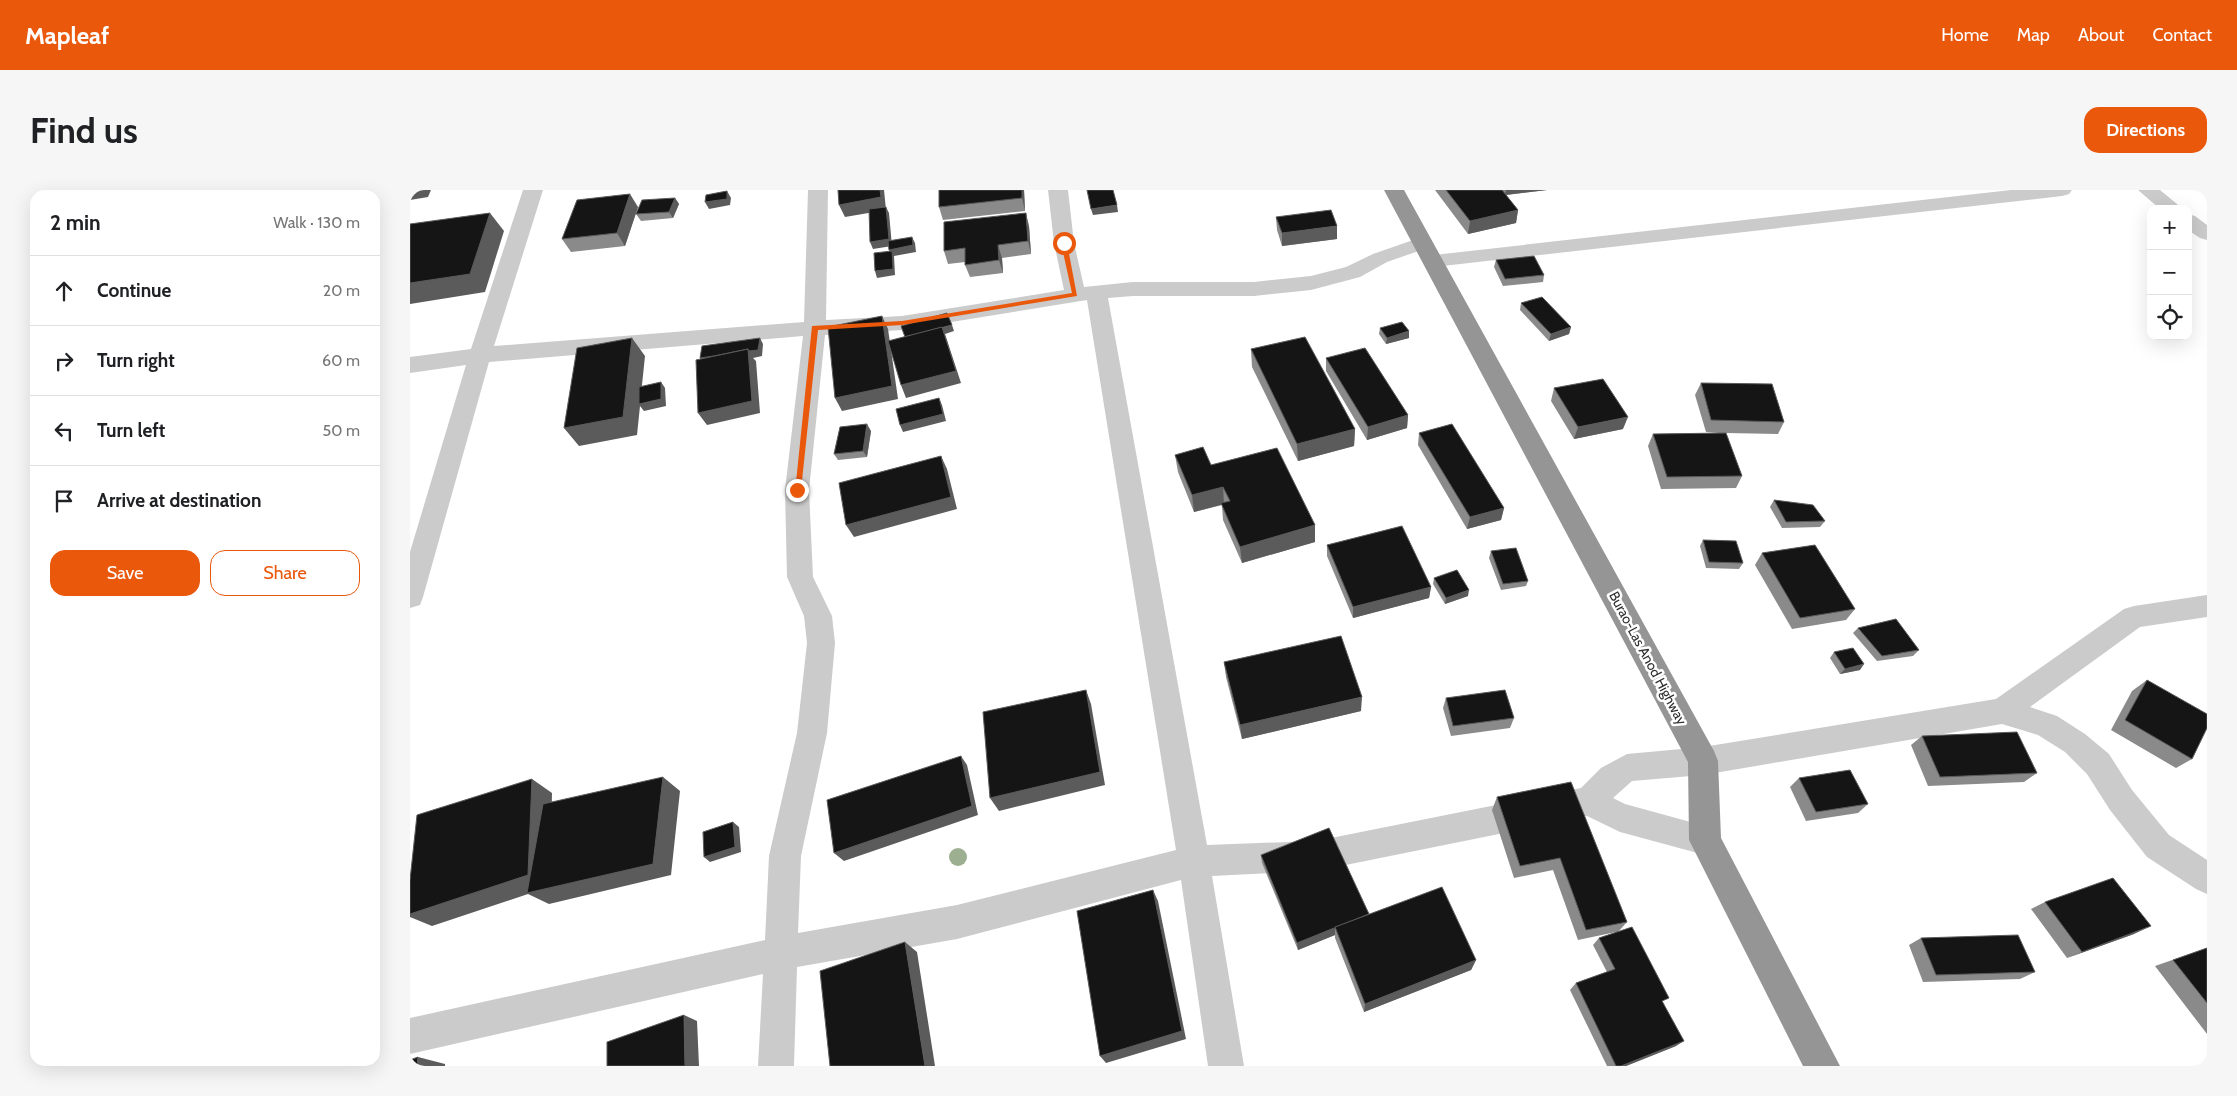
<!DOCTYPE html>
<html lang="en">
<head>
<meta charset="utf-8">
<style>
	body { margin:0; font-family:Cabin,sans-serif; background:#f6f6f6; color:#202124 }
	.controls { position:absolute; right:15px; top:15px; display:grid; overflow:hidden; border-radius:10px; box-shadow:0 5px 20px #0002 }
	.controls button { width:45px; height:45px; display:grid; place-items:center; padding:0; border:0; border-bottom:1px solid #e0e0e0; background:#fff; color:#202124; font:25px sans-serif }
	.stop { position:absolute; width:15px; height:15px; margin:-11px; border:4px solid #ea580c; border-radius:50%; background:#fff }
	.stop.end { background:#ea580c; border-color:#fff; box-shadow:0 1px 5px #0008 }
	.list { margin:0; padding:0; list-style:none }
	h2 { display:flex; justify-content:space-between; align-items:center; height:65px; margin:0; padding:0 20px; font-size:21px }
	h2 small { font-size:16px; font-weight:400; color:#757577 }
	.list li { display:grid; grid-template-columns:32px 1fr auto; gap:15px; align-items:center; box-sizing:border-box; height:70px; padding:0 20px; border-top:1px solid #e0e0e0 }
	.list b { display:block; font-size:19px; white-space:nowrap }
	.list em { font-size:16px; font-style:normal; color:#757577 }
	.actions { display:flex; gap:10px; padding:15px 20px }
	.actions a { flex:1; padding:11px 0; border:1px solid #ea580c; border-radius:15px; text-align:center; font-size:18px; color:#ea580c }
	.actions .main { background:#ea580c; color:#fff }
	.icon { flex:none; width:28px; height:28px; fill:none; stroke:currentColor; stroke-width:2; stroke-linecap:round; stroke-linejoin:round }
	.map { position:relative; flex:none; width:1797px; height:876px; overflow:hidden; border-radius:15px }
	header { display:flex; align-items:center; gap:30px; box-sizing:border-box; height:70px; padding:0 25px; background:#ea580c; color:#fff }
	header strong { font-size:24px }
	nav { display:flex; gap:28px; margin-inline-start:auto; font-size:18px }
	.intro { display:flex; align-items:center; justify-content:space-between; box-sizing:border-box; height:120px; padding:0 30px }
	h1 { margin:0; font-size:35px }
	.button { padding:12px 22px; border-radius:15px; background:#ea580c; color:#fff; font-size:18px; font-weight:700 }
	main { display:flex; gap:30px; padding:0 30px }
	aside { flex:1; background:#fff; border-radius:15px; box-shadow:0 5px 20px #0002 }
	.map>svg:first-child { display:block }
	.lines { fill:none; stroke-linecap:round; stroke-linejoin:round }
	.street { fill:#cbcbcb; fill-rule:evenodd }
	.highway { fill:#959595; fill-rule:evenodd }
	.tree { fill:#9daf91 }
	.wall { fill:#8a8a8a }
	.shaded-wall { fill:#5b5b5b }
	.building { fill:#151515; stroke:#5b5b5b }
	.route { fill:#ea580c }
	.labels { text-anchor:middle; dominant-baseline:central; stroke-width:5; stroke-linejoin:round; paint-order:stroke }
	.street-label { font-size:14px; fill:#2e2e2e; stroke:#fff }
</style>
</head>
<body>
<header>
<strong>Mapleaf</strong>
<nav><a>Home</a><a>Map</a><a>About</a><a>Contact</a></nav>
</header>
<div class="intro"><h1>Find us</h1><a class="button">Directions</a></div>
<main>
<aside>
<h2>2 min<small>Walk · 130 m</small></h2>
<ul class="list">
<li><svg class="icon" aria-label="ahead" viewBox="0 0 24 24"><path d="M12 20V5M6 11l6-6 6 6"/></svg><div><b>Continue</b></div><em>20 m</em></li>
<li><svg class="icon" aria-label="right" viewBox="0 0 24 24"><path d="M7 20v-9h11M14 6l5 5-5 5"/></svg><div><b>Turn right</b></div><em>60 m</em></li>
<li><svg class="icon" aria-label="left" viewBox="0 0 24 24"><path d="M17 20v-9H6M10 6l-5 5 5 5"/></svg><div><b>Turn left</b></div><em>50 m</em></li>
<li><svg class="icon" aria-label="arrive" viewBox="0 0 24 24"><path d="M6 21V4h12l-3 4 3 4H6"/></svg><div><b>Arrive at destination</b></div></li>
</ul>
<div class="actions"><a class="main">Save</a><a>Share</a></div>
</aside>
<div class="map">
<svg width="1797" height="876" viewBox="0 0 1797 876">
	<rect width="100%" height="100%" fill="#fff"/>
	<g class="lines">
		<g class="street">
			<path d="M113 0H133L84 156 394 132 398 0H418L416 130 492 126 654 100 644 53 638 0H658L664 53 674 97 723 92H844L901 86 936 77 963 64 1006 49 1013 47 1020 49 1023 53 1020 57 977 72 950 87 901 100 844 106H723L698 108 797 655 906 651 1171 598 1191 578 1217 564 1293 557 1586 509 1714 419 1724 416 1797 405V427L1730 437 1620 517 1647 526 1675 544 1699 564 1722 600 1759 645 1797 670V704L1786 699 1737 667 1700 620 1677 584 1655 562 1628 545 1592 534 1293 585 1222 591 1203 608 1215 614 1306 639 1311 650 1306 661 1295 665 1210 642 1177 626 906 681 802 686 834 876H798L771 690 547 749 387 777 384 876H348L353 784 0 864V828L355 750 359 666 387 543 397 453 394 426 377 387 375 300 393 146 79 172 13 407 10 415 0 418V362L56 175 0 183V167L61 159ZM677 110 766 660 547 715 388 743 391 666 417 543 425 453 422 426 403 387 399 300 415 145 492 140Z"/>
			<path d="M1601 0H1662L1659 4 1652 6 1024 77 1017 75 1014 71 1017 67 1024 65Z"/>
			<path d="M1728 0H1750L1773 19H1750Z"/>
			<path d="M1778 24 1785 26 1797 35V50L1790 48 1778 40Z"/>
		</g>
		<path class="highway" d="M974 0H994L1304 561 1308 571 1311 648 1430 876H1393L1279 650 1278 572Z"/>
	</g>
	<circle class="tree" cx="548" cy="667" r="9"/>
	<g class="wall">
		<path d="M614 0 615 21 533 30 529 17Z"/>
		<path d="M1025 0H1137L1096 5 1108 20 1106 33 1058 44Z"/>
		<path d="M265 8 269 14 263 28 231 31 226 24Z"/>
		<path d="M228 17 215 56 161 62 152 49Z"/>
		<path d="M866 27 927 49 872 56 867 40Z"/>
		<path d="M619 36 621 64 592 68 593 83 560 87 555 75V72L538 74 534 61Z"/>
		<path d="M1086 70 1134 85 1133 92 1093 96 1084 77Z"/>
		<path d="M1111 113 1161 137 1159 144 1139 151 1110 120Z"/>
		<path d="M970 138 999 148 976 154 969 144Z"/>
		<path d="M841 159 945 239 944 256 888 271 842 177Z"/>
		<path d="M916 168 998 225 997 238 957 250 916 181Z"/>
		<path d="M1291 193 1374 232 1368 244 1316 243 1332 286 1326 298 1251 299 1238 256 1243 244 1309 243 1296 242 1285 205Z"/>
		<path d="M1144 198 1213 239 1164 249 1141 211Z"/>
		<path d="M461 241 457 267 428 270 424 264Z"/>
		<path d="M1009 243 1094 318 1091 330 1057 339 1008 255Z"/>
		<path d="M765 265 801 275 905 335V352L832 373 813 330 812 315 784 322 768 282Z"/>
		<path d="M1364 310 1415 331 1410 337 1372 338 1360 317Z"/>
		<path d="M1293 350 1333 373 1329 379 1296 378 1290 356Z"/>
		<path d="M917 355 1021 397 1019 408 943 428 917 366Z"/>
		<path d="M1081 361 1118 391 1116 396 1091 400 1079 368Z"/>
		<path d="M1352 363 1445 419 1436 430 1382 439 1345 375Z"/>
		<path d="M1024 388 1058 406 1035 414 1023 394Z"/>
		<path d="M1448 438 1509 460 1503 466 1467 471 1443 443Z"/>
		<path d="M1424 462 1450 480 1430 484 1420 468Z"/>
		<path d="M814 472 951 521 832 549 816 487Z"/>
		<path d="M1737 490 1782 569 1766 578 1701 540 1722 501Z"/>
		<path d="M1036 508 1104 528 1100 538 1041 546 1033 518Z"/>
		<path d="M1512 546 1627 583 1614 592 1518 596 1501 555Z"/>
		<path d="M1389 588 1458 614 1448 623 1396 631 1380 597Z"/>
		<path d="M1087 607 1217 732 1208 742 1253 812 1266 856 1216 876H1197L1160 800 1166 793 1197 782 1183 755 1189 748 1206 742 1168 750 1143 680 1104 688 1082 620Z"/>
		<path d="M851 665 958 725 1066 770 1061 780 954 822 925 748V745L888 760 852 673Z"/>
		<path d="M1635 712 1724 744 1657 768 1621 719Z"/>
		<path d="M1511 748 1625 782 1610 789 1513 792 1499 755Z"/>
		<path d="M1797 758V844L1745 776Z"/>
	</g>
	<g class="shaded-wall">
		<path d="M0 0H21L18 7 0 10Z"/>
		<path d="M470 0H474L476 20 435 27 429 15Z"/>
		<path d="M612 0H614L615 21 612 8Z"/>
		<path d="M1096 0H1137L1095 5Z"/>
		<path d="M317 1 321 8 320 15 299 19 295 12Z"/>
		<path d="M220 4 228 17 215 56 207 43Z"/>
		<path d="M265 8 269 14 263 28 259 22Z"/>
		<path d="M707 15 708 22 683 25 681 19Z"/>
		<path d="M476 17 479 23 482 56 463 59 460 52Z"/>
		<path d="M1108 20 1106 33 1058 44 1060 31Z"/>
		<path d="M80 23 94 41 75 102 0 114V93Z"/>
		<path d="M616 23 619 36 621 64 618 51Z"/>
		<path d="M927 36V49L872 56V43Z"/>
		<path d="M502 47 505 53 506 62 484 66 485 85 467 88 465 81 481 66 479 60Z"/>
		<path d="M588 55 592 68 593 83 589 70Z"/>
		<path d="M472 126 478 139 488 209 432 221 425 208Z"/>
		<path d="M542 135 544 141 535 144 551 193 496 208 491 195 495 148Z"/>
		<path d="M1161 137 1159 144 1139 151 1141 144Z"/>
		<path d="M999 141V148L976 154 977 148Z"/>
		<path d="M222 148 235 166 230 214 251 192 255 198 256 216 234 221 230 216 227 245 169 256 154 238Z"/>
		<path d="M350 148 353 154 352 166 343 168 346 171 350 223 297 235 288 223 294 175 290 168Z"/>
		<path d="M529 208 532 215 536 231 493 242 490 235Z"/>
		<path d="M998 225 997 238 957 250 958 237Z"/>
		<path d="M1218 227 1213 239 1164 249 1168 237Z"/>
		<path d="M457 234 461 241 457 267 453 261Z"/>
		<path d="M945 239 944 256 888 271 887 254Z"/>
		<path d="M531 266 537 279 547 319 444 347 436 335Z"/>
		<path d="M813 297 814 314 784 322 782 305Z"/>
		<path d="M1094 318 1091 330 1057 339 1060 327Z"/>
		<path d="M905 335V352L832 373 830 357Z"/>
		<path d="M1021 397 1019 408 943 428V417Z"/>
		<path d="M1059 400 1058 406 1035 414 1036 408Z"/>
		<path d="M1454 474 1450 480 1430 484 1435 479Z"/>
		<path d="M676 500 681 514 695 595 589 621 580 608Z"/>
		<path d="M952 507 951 521 832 549 830 535Z"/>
		<path d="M551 566 557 575 568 625 434 671 424 663Z"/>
		<path d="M253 587 270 601 261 685 139 714 118 704 22 736 0 727V724L122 589 142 603 140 696Z"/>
		<path d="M323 632 329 637 331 662 300 672 294 667Z"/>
		<path d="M743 700 748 711 776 849 696 873 690 866Z"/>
		<path d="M1741 736 1724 744 1657 768 1672 762Z"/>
		<path d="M925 738V745L888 760 887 753Z"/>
		<path d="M495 752 507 762 525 876H515Z"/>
		<path d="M1066 770 1061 780 954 822 955 814Z"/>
		<path d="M274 825 287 831 289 876H275Z"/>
		<path d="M1274 851 1266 856 1216 876H1211Z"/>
		<path d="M8 867 35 874V876H7Z"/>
	</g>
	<g class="building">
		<path d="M428 0H470L471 7 429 15Z"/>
		<path d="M529 0H612V8L529 17Z"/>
		<path d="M677 0H703L707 15 681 19Z"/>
		<path d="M1036 0H1092L1108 20 1060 31Z"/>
		<path d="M317 1V9L295 12 296 5Z"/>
		<path d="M220 4 207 43 152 49 167 10Z"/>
		<path d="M265 8 259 22 226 24 232 10Z"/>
		<path d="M476 17 479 49 460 52 459 19Z"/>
		<path d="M921 20 927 36 872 43 866 27Z"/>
		<path d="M80 23 60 84 0 93V34Z"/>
		<path d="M616 23 618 51 588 55 589 70 555 75V58L534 61V32Z"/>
		<path d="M502 47 503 55 479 60 478 51Z"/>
		<path d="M482 61 483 79 465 81 464 63Z"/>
		<path d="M1124 66 1134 85 1095 89 1086 70Z"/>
		<path d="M1132 107 1161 137 1141 144 1111 113Z"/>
		<path d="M537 123 542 135 495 147 491 136Z"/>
		<path d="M472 126 482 196 425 208 418 137Z"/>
		<path d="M992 132 999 141 977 148 970 138Z"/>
		<path d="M532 137 546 181 491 195 478 151Z"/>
		<path d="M895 147 945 239 887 254 841 159Z"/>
		<path d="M222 148 213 227 154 238 167 158Z"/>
		<path d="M350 148 348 160 339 161 338 159 304 166 290 168 292 156Z"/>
		<path d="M955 158 998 225 958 237 916 168Z"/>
		<path d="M338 159 342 211 288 223 286 170Z"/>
		<path d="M1193 189 1218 227 1168 237 1144 198Z"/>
		<path d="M251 192V209L229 214V197Z"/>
		<path d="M1291 193 1362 194 1374 232 1301 230Z"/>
		<path d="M529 208 533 224 490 235 486 219Z"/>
		<path d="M457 234 453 261 424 264 430 237Z"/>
		<path d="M1042 234 1094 318 1060 327 1009 243Z"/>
		<path d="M1316 243 1332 286 1257 287 1243 244Z"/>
		<path d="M793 257 801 275 867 258 905 335 830 357 811 313 820 311 813 297 782 305 765 265Z"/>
		<path d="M531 266 541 307 436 335 429 293Z"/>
		<path d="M1364 310 1403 315 1415 331 1376 332Z"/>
		<path d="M992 336 1021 397 943 417 917 355Z"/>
		<path d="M1293 350 1326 351 1333 373 1299 372Z"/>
		<path d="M1405 355 1445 419 1390 428 1352 363Z"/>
		<path d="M1106 358 1118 391 1093 394 1081 361Z"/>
		<path d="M1047 380 1059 400 1036 408 1024 388Z"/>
		<path d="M1486 429 1509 460 1472 466 1448 438Z"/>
		<path d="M931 446 952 507 830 535 814 472Z"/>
		<path d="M1443 458 1454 474 1435 479 1424 462Z"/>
		<path d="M1737 490 1797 524V538L1782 569 1715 530Z"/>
		<path d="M676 500 690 582 580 608 573 522Z"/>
		<path d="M1095 500 1104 528 1043 536 1036 508Z"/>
		<path d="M1607 542 1627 583 1530 587 1512 546Z"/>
		<path d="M551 566 562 616 424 663 417 610Z"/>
		<path d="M1440 580 1458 614 1406 622 1389 588Z"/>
		<path d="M253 587 243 674 117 703 133 614Z"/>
		<path d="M122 589 118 685 0 724V690L7 625Z"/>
		<path d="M1161 592 1217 732 1176 740 1150 668 1110 676 1087 607Z"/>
		<path d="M323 632 325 657 294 667 293 642Z"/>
		<path d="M919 638 959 724 887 753 851 665Z"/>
		<path d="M1703 688 1741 736 1672 762 1635 712Z"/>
		<path d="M1032 697 1066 770 955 814 925 737Z"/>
		<path d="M743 700 772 841 690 866 667 721Z"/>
		<path d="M1222 737 1259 808 1252 811 1274 851 1211 876H1206L1166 793 1205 779 1189 748Z"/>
		<path d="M1608 745 1625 782 1526 785 1511 748Z"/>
		<path d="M495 752 515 876H420L410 781Z"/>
		<path d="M1797 758V813L1763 770Z"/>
		<path d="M274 825 275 876H197V852Z"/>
		<path d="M8 867 7 876H0V870Z"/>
	</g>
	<path class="route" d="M654 51 657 53 667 106 492 135 408 140 391 300 385 302 402 136 492 131 662 103 651 53Z"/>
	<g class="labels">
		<g class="street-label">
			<text transform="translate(1238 468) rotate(62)">Burao-Las Anod Highway</text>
		</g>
	</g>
</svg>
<div class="controls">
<button>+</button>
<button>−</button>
<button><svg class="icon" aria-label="locate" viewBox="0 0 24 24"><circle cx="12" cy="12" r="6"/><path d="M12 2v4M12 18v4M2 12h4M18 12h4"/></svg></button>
</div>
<div class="stop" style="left:654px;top:53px"></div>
<div class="stop end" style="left:387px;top:300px"></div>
</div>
</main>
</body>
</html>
